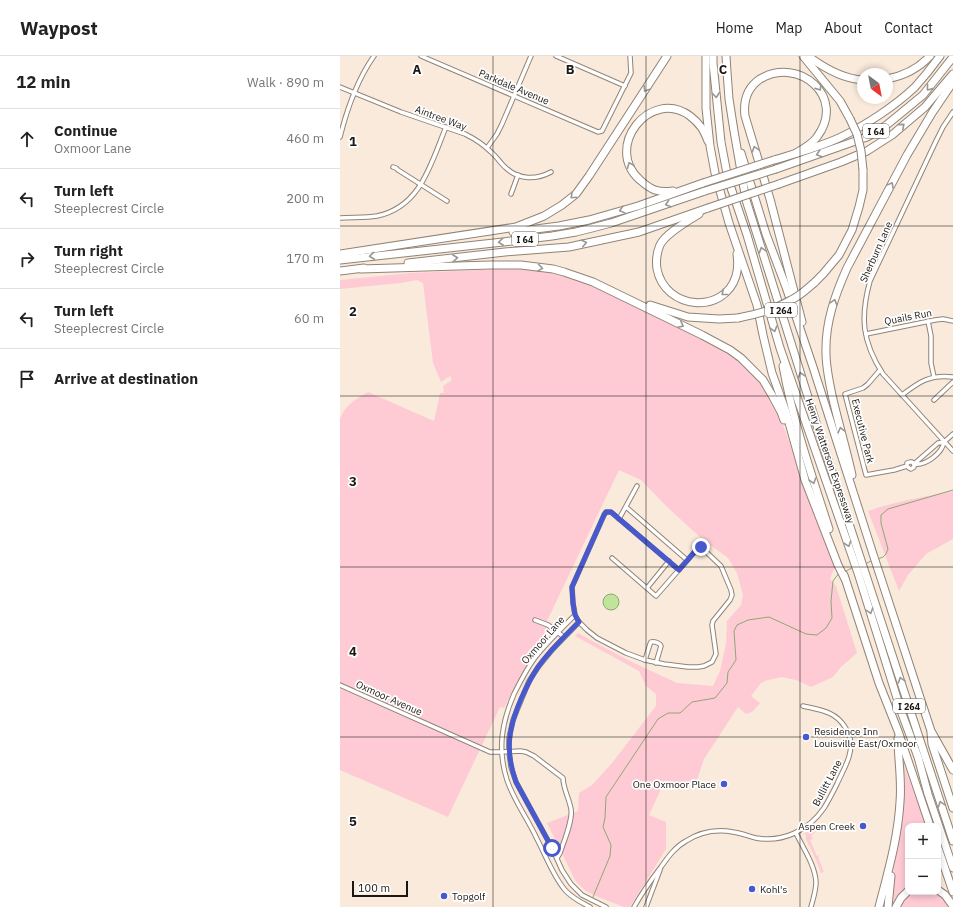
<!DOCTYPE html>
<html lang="en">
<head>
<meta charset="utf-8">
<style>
	body { margin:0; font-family:"IBM Plex Sans",sans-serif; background:#f2f2f2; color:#222 }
	.controls { position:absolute; right:12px; bottom:12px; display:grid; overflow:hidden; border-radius:8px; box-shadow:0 2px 6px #0003 }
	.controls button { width:36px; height:36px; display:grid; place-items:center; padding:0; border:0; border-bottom:1px solid #e0e0e0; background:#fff; color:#222; font:20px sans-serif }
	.compass { position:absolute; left:517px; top:12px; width:36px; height:36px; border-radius:50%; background:#fff; box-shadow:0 2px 6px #0003; rotate:148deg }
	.scale { position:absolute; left:12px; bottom:10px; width:56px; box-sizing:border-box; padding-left:4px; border:2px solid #1c1712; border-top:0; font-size:11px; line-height:14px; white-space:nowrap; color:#1c1712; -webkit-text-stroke:3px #fff; paint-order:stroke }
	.stop { position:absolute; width:12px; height:12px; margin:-9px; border:3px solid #4858cd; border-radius:50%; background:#fff }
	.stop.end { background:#4858cd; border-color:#fff; box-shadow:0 1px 4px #0008 }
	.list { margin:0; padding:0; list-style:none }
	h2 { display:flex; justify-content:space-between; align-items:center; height:52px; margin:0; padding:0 16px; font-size:17px }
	h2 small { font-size:13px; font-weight:400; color:#767676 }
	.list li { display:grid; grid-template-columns:26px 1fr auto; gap:12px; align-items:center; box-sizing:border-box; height:60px; padding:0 16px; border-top:1px solid #e0e0e0 }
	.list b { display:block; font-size:15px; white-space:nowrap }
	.list p { margin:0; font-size:13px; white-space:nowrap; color:#767676 }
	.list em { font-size:13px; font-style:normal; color:#767676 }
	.icon { flex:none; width:22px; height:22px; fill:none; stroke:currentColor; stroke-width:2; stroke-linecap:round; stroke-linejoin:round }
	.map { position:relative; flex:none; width:613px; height:851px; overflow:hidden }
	header { display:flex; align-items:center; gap:24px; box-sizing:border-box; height:56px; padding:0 20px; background:#fff; border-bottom:1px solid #e0e0e0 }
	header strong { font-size:19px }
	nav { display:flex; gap:22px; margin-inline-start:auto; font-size:14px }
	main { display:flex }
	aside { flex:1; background:#fff }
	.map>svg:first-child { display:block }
	.green { fill:#fecbd5 }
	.water { fill:#c1e49b; stroke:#90a672 }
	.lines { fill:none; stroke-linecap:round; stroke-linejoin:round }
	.stream { stroke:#90a672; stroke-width:1 }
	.minor-casing { stroke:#918476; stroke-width:5.5 }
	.motorway-casing { stroke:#918476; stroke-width:9 }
	.minor { stroke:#fff; stroke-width:3.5 }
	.motorway { stroke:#fff; stroke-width:7 }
	.motorway-bridge-casing { stroke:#918476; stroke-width:9; stroke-linecap:butt }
	.motorway-bridge { stroke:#fff; stroke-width:7 }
	.oneway { stroke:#999794 }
	.route { stroke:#4858cd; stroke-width:5 }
	.grid { fill:none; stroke:#1c1712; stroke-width:1; stroke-opacity:0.55 }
	.poi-dot { fill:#4858cd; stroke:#fff; stroke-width:1.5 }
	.labels { text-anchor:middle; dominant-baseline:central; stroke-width:3.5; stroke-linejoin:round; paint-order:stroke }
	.shield { fill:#fff; stroke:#605d59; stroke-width:1 }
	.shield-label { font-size:9px; font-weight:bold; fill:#1c1712 }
	.street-label { font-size:10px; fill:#1c1712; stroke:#fff }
	.poi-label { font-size:10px; fill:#1c1712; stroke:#fff; text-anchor:start }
	.grid-label { font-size:13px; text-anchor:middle; font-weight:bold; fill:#1c1712; stroke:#fff; stroke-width:3.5; stroke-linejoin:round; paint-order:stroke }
</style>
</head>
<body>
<header>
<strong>Waypost</strong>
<nav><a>Home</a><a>Map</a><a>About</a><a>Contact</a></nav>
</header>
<main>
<aside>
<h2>12 min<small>Walk · 890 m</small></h2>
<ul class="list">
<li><svg class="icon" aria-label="ahead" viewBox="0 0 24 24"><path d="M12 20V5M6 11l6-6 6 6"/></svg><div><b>Continue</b><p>Oxmoor Lane</p></div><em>460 m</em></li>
<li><svg class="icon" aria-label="left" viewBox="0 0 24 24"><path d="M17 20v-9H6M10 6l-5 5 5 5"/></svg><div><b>Turn left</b><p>Steeplecrest Circle</p></div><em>200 m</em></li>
<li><svg class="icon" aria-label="right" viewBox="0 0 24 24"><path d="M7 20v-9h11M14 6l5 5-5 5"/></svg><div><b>Turn right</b><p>Steeplecrest Circle</p></div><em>170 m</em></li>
<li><svg class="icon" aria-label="left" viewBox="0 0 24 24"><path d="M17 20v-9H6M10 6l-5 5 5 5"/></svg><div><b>Turn left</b><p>Steeplecrest Circle</p></div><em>60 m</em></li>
<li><svg class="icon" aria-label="arrive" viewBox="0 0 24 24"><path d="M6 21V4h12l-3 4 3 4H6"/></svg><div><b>Arrive at destination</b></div></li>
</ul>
</aside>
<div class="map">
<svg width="613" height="851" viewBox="0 0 613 851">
	<rect width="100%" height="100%" fill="#f9eadc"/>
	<g class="green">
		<path d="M177 212 202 215 235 222 252 229 384 294 403 308 416 321 425 333 440 361 496 511 492 517 490 523 496 530 517 597 501 611 493 621 471 631 456 624 442 621 428 624 421 627 411 640 420 647 412 656 406 658 398 651 364 703 357 724 350 727 340 734 322 731 309 759 326 766V793L290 851H284L266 844 258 841 246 835 236 826 207 767 238 755 239 737 252 729 272 707 316 650V638L306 630 299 615 235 580 238 577 254 586 290 605 337 627 373 630 380 615 382 606 386 587 387 565 401 549 403 539 397 517 388 502 362 483 325 449 301 424 279 414 207 565 216 570 196 591 164 652 160 651 108 761 0 714V363C5 349 16 343 28 336L94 365 98 347 100 337H104L103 330 112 324 110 320 101 326 93 307 83 227 77 224 61 227 0 233V224L70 217 163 213Z"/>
		<path d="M613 435V483L586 498 568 519 559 535 528 455C556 445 585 441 613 435Z"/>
		<path d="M563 707 586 770H568V833L555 851H550L553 817 559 783 563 751 565 728Z"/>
		<path d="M480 767 476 771 481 768 485 770H482L481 771 471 780 473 783 470 784 477 800 481 799 478 801 484 816 486 815 481 817 477 806 466 783V779L471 775 465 779 464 778 478 768Z"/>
		<path d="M572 836H597L600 838 611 851H559L567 839Z"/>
	</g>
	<circle class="water" cx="271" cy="546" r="8"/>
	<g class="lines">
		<g class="stream">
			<path d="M538 503 543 501 546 498 548 493 541 467V459L548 453 613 434"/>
			<path d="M525 508 531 505"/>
			<path d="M504 516 512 512"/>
			<path d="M253 841 270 800 271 789 263 771 265 762 266 741 318 663 328 657H340L352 646 375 642 387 627 388 616 396 604 394 575 397 569 408 564 429 561 466 578 477 579 486 572 492 562 491 545 493 525 499 517"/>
		</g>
		<g class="minor-casing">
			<g id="minor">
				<path d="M81 0 258 76 262 75 291 17 290 0"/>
				<path d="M216 0 285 30"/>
				<path d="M0 31 61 56 125 78C135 83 144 89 151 96 157 101 161 108 166 112 179 124 196 124 211 116"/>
				<path d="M613 56 603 71 596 85 530 225C520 261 522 286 543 318L613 395"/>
				<path d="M0 81C7 53 17 24 34 0"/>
				<path d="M147 92 157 78 162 68 191 0"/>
				<path d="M53 111 56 112 58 114 107 145"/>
				<path d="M171 138 178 119"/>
				<path d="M0 162C12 161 25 162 37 160 81 151 91 107 106 71"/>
				<path d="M588 265 591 280V307L594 321"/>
				<path d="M526 278 595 264 603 263 613 265"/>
				<path d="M540 314 528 328 523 332 505 338 526 419 554 414 567 410V407L570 406H572L574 408V411L571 413 569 412 567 410"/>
				<path d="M562 339C579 326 590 318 613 321"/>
				<path d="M594 344 613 326"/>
				<path d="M604 386C602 397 586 410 574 408L598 387Z"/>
				<path d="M604 386 613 378"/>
				<path d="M286 451 347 504"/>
				<path d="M279 463 297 430"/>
				<path d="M272 502 316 540 358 492 361 491 381 510 391 534 392 539 390 544 373 565 372 569 376 598 372 606 364 610 358 611H348L324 608 305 604 286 597 257 582 247 574 239 566 235 559 233 547 232 531 264 459 266 456H271L339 514"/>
				<path d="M307 532 329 505"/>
				<path d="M235 559C221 573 206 587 194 603 186 614 180 626 174 638 162 666 157 693 167 724 174 745 188 763 197 783 206 800 213 820 225 834 231 841 242 847 250 851"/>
				<path d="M195 564 208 569 224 581"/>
				<path d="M239 566 212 594 199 610 189 625 173 664 169 682V696L171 711 176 726 212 792 222 814 231 828 242 839 266 851"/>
				<path d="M305 604 310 588 311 586C314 585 320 587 321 590L316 607"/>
				<path d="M0 629 150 696H162L180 695 186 696 194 700 223 722C223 732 229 742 231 753 233 764 224 785 220 797L217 802"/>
				<path d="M456 777C463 792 475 809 476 826 476 835 473 843 471 851"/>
				<path d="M294 851C302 837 311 824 321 811 328 801 335 791 346 785 360 776 377 773 393 776 401 777 408 780 416 782 443 787 469 774 484 752 489 744 493 736 497 728 503 714 514 698 510 682 509 678 507 674 505 671 495 655 480 654 463 650"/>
				<path d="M306 851 320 814"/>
			</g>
		</g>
		<g class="motorway-casing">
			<g id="motorway">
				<path d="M366 0V52L370 90 375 117 389 167 417 249 423 279 432 317 446 356 465 424 498 509 505 523"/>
				<path d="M373 0V7L381 86 388 123 407 179 440 292 518 517 561 655 578 701 588 738 613 812"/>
				<path d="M386 0 387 16 389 43 394 75 406 144 420 188 479 376 613 785"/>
				<path d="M463 0 500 45 510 63"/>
				<path d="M468 0C484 12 503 23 523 24"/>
				<path d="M547 23C563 20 579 12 590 0"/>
				<path d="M401 97 426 178 446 231 473 311 533 498 591 675 613 714"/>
				<path d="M456 97C463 93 472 88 477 81 507 41 459 0 420 23 407 32 403 44 405 60L430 143 462 266"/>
				<path d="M434 104C457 97 480 91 501 81 526 69 555 50 575 31 584 21 592 11 600 0"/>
				<path d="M436 113 527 81 544 71 560 58 583 39 613 1"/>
				<path d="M439 128 501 106 527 95 552 79 585 51 613 18"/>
				<path d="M333 135C318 137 311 134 300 124 263 92 310 31 350 60 354 63 358 67 361 71 364 75 366 80 368 85"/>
				<path d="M359 158C348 165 326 177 320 189 317 196 316 206 317 213 325 254 384 259 396 220 398 213 398 205 397 198"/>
				<path d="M173 176 219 170 249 164 298 150 363 127"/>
				<path d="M0 198 176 171 204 160 222 149 236 138 249 120 327 0"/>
				<path d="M0 204 163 186 212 180 236 176 252 172 271 167 365 135"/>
				<path d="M68 207 165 196 229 191 299 176 368 152"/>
				<path d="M21 213 150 209H181L213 213 224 216 253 226 362 279 390 294 401 302 423 324 433 341 441 356 444 364"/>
				<path d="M0 215 24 212"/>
				<path d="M474 227 483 218 499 199 512 174 519 151 523 134V114"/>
				<path d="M310 249 348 261 379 263 398 262"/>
				<path d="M443 310C453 366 472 420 489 473"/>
				<path d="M512 419C506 392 498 366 492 339 489 325 486 311 486 297 485 267 495 239 507 212L567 99 592 57 613 26"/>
				<path d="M504 519 539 627 558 675 590 770"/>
				<path d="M591 677 592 688 613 752"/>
				<path d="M598 792 613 836"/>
				<path d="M598 834 605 839 613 850"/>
				<path d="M539 851C548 816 558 782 560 746 562 724 558 703 558 682"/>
				<path d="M548 851 551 820"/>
				<path d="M556 851 561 842 568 835"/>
			</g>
		</g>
		<use href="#minor" class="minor"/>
		<use href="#motorway" class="motorway"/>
		<g class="motorway-bridge-casing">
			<g id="motorway-bridge">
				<path d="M510 63 517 78 521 95 523 114"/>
				<path d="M363 127 434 104"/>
				<path d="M365 135 436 113"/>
				<path d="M368 152 439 128"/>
				<path d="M398 262C417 258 434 254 451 244 460 240 467 233 474 227"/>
			</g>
		</g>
		<use href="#motorway-bridge" class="motorway-bridge"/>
	</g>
	<defs><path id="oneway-chevron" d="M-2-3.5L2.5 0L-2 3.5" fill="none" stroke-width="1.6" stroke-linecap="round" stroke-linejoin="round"/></defs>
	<g class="oneway">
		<use href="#oneway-chevron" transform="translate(479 32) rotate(55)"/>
		<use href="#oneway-chevron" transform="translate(589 32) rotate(129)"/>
		<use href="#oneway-chevron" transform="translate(306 33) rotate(122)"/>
		<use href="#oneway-chevron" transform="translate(376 39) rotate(84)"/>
		<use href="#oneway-chevron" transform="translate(562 70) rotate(-41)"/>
		<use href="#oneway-chevron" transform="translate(415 93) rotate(-108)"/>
		<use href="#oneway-chevron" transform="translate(479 98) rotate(162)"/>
		<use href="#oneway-chevron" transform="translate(290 109) rotate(-112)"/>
		<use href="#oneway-chevron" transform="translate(551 129) rotate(-62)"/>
		<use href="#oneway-chevron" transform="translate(233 140) rotate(137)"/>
		<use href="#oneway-chevron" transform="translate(328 148) rotate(162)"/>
		<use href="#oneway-chevron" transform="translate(282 154) rotate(165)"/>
		<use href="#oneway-chevron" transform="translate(161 186) rotate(174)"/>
		<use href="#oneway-chevron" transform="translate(244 187) rotate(-12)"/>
		<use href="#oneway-chevron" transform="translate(422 194) rotate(-107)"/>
		<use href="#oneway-chevron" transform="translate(32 200) rotate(174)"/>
		<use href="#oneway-chevron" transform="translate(115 202) rotate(-6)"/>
		<use href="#oneway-chevron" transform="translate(200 212) rotate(8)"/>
		<use href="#oneway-chevron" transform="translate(384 237) rotate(141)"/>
		<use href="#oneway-chevron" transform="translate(494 246) rotate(-74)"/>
		<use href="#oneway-chevron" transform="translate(341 269) rotate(26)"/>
		<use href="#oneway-chevron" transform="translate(434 273) rotate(74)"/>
		<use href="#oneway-chevron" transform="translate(461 319) rotate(-107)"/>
		<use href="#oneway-chevron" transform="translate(501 374) rotate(-104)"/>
		<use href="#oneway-chevron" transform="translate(473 425) rotate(72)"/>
		<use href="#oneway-chevron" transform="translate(508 488) rotate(71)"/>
		<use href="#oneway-chevron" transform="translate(530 555) rotate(73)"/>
		<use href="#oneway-chevron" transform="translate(561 624) rotate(-108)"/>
		<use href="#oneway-chevron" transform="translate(601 748) rotate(-108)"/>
	</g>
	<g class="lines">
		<path class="route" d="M212 792 176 726C165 695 168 673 181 643 186 632 191 621 198 611 210 594 225 580 239 566L235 559 233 547 232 531 264 459 266 456H271L339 514 358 492 361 491"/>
	</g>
	<path class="grid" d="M153 0V851M306 0V851M460 0V851M0 170H613M0 340H613M0 511H613M0 681H613"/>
	<g class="poi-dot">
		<circle cx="466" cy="681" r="4"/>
		<circle cx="384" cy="728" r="4"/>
		<circle cx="523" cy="770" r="4"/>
		<circle cx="412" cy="833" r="4"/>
		<circle cx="104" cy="840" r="4"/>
	</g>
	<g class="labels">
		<g class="shield">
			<rect x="523" y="68" width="26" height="14" rx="3"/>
			<rect x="172" y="176" width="26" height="14" rx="3"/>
			<rect x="425" y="247" width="32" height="14" rx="3"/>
			<rect x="553" y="643" width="32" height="14" rx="3"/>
		</g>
		<g class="shield-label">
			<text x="536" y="75">I 64</text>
			<text x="185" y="183">I 64</text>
			<text x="441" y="254">I 264</text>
			<text x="569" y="650">I 264</text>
		</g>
		<g class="street-label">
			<text transform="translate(174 31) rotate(23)">Parkdale Avenue</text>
			<text transform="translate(101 62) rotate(20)">Aintree Way</text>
			<text transform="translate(536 196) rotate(-66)">Sherburn Lane</text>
			<text transform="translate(568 261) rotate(-11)">Quails Run</text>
			<text transform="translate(523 375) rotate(76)">Executive Park</text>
			<text transform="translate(490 405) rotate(71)">Henry Watterson Expressway</text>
			<text transform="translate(203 584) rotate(-49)">Oxmoor Lane</text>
			<text transform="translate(49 642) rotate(24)">Oxmoor Avenue</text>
			<text transform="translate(487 727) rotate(-62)">Bullitt Lane</text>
		</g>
		<g class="poi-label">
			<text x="474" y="675">Residence Inn<tspan x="474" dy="12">Louisville East/Oxmoor</tspan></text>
			<text x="376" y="728" text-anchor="end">One Oxmoor Place</text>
			<text x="515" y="770" text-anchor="end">Aspen Creek</text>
			<text x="420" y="833">Kohl's</text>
			<text x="112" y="840">Topgolf</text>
		</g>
	</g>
	<g class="grid-label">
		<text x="77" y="18">A</text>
		<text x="230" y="18">B</text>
		<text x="383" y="18">C</text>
		<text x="13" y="90">1</text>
		<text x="13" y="260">2</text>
		<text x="13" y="430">3</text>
		<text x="13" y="600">4</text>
		<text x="13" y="770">5</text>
	</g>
</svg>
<div class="controls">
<button>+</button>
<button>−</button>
</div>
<svg class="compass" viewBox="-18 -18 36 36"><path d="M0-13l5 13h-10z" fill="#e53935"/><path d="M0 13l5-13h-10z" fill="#767676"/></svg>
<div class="scale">100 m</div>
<div class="stop" style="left:212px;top:792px"></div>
<div class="stop end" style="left:361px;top:491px"></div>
</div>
</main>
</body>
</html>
